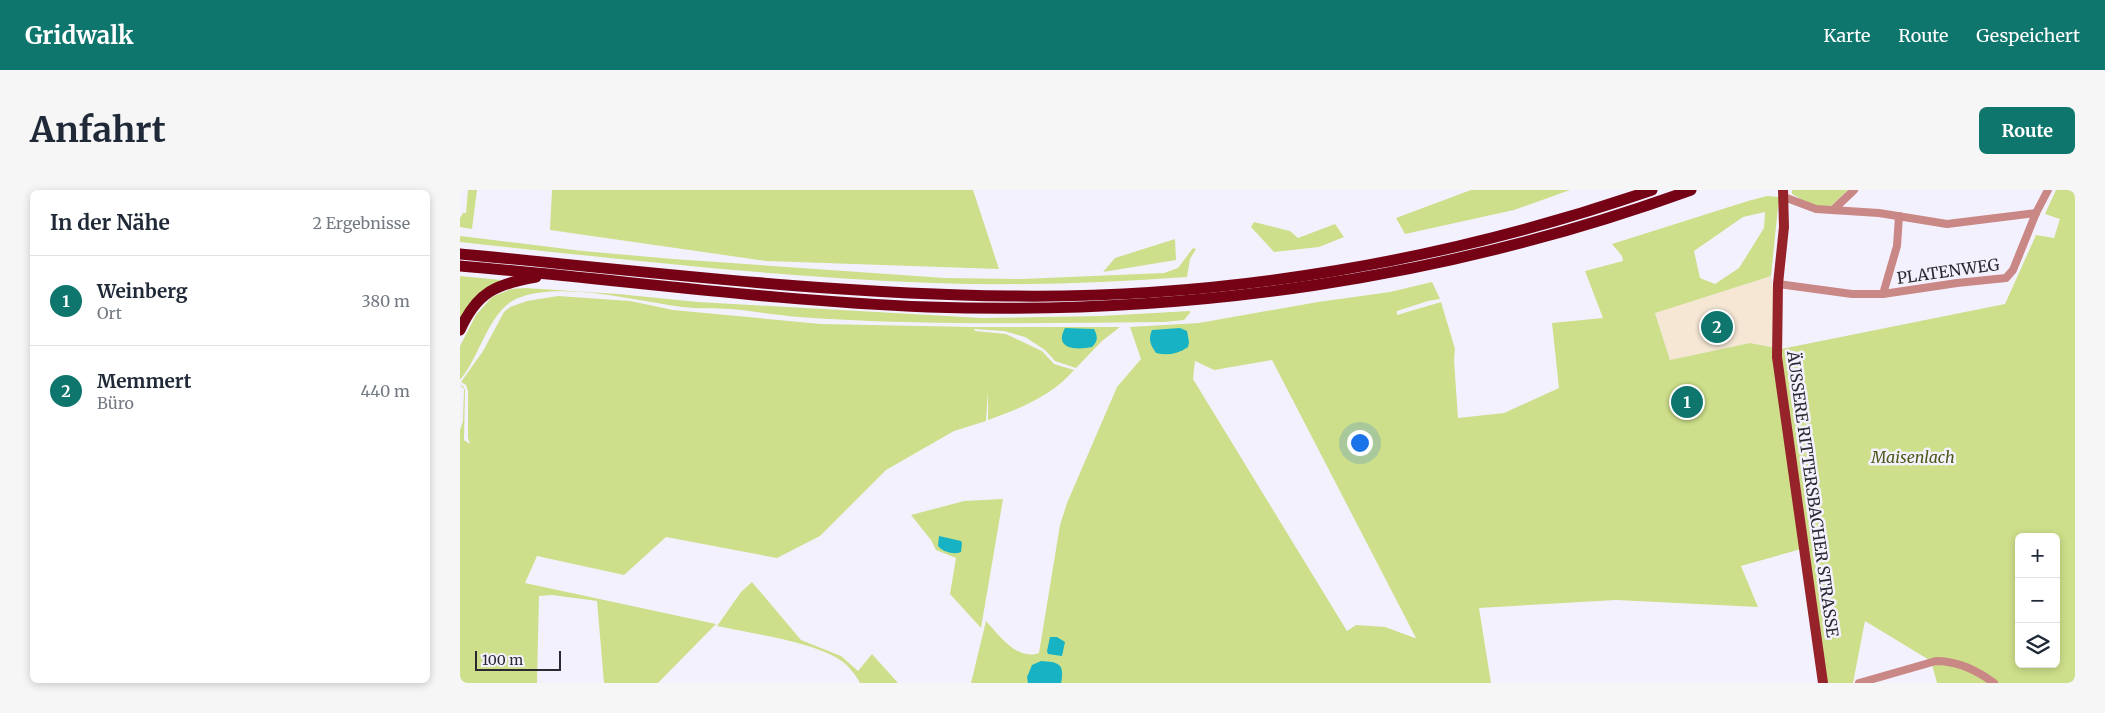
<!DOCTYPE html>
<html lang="de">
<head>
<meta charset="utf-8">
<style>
	body { margin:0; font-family:Merriweather,serif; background:#f6f6f7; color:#1f2937 }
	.controls { position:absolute; right:15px; bottom:15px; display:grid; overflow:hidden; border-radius:8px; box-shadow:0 2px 8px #0003 }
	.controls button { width:45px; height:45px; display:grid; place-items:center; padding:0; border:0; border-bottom:1px solid #e0e1e3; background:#fff; color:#1f2937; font:25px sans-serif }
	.scale { position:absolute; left:15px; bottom:12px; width:86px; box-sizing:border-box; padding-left:5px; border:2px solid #2b2a30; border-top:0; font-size:14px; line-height:18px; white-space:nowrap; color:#2b2a30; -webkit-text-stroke:4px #f4f1ff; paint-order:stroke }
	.you { position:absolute; left:899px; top:252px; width:18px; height:18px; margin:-12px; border:4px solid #fff; border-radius:50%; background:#1a73e8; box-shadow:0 0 0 8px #1a73e833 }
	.badge { display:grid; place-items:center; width:32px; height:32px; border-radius:50%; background:#0f766e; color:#fff; font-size:16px; font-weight:700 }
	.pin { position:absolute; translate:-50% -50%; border:2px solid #fff; box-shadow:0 1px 5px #0006 }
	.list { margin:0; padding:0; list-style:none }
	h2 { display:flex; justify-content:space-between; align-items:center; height:65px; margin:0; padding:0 20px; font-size:21px }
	h2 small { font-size:16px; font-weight:400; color:#747a83 }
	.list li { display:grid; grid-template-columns:32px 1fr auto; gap:15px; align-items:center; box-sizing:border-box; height:90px; padding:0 20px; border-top:1px solid #e0e1e3 }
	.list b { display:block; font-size:19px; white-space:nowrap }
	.list p { margin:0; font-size:16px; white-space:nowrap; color:#747a83 }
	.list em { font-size:16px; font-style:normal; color:#747a83 }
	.icon { flex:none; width:28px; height:28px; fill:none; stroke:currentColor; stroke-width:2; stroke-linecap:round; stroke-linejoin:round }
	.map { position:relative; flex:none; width:1615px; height:493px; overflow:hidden; border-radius:8px }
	header { display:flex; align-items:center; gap:30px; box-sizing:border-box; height:70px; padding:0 25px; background:#0f766e; color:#fff }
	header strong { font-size:24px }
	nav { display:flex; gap:28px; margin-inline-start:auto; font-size:18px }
	.intro { display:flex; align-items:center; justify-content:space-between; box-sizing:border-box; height:120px; padding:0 30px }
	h1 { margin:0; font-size:35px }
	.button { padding:12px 22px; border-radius:8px; background:#0f766e; color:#fff; font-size:18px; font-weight:700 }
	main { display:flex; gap:30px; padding:0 30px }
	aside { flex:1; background:#fff; border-radius:8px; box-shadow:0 2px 8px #0003 }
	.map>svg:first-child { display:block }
	.industrial { fill:#f5e7d4 }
	.green { fill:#cddf8a; fill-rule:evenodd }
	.water { fill:#17b3c4 }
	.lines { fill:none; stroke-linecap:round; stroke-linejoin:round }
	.minor { stroke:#c98885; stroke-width:8 }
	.major { stroke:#97232a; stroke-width:10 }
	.highway { stroke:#750315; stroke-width:11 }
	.labels { text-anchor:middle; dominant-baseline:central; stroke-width:5; stroke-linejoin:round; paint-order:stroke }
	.street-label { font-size:16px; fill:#2b2a30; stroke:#f4f1ff }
	.park-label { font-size:16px; font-style:italic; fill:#4e5817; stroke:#f4f1ff }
</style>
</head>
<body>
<header>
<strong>Gridwalk</strong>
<nav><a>Karte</a><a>Route</a><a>Gespeichert</a></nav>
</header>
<div class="intro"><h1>Anfahrt</h1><a class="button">Route</a></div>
<main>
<aside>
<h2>In der Nähe<small>2 Ergebnisse</small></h2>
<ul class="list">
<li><span class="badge">1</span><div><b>Weinberg</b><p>Ort</p></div><em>380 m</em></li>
<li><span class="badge">2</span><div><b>Memmert</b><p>Büro</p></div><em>440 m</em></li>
</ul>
</aside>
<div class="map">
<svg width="1615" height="493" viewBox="0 0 1615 493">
	<rect width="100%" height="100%" fill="#f4f1ff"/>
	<path class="industrial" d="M1311 86 1321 159 1290 153 1210 170 1195 122Z"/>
	<g class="green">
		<path d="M8 0H17L12 39 0 37V28L3 23H6Z"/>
		<path d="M92 0H513L539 79 306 71 90 40Z"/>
		<path d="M1011 0H1110L1054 20 945 44 936 28Z"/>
		<path d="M1332 0H1388L1369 18 1355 17 1332 4Z"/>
		<path d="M1596 0H1615V493H1477L1471 471 1405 431 1393 493H1366L1348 357 1281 376 1298 417 1156 410 1019 418 1031 493H511L526 431C539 445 557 471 579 463L600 335 607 313 657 197 681 169 670 137 739 133 858 112 930 102 972 92 980 109 968 111 937 121V125L981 112 995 159 994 170 998 228 1044 223 1099 198 1092 133 1143 128 1125 81 1163 71 1162 66 1152 54 1288 11 1307 6 1319 7 1311 86 1195 123 1210 170 1290 153 1321 159 1545 114 1576 45 1594 48 1600 29 1585 24ZM1305 22 1304 38 1279 78 1255 94 1240 88 1234 61 1283 27ZM812 170 956 448H955L925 437 896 435 887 441 733 189 735 171 754 180ZM1559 347H1596V474H1559Z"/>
		<path d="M794 32 830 41 838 48 875 34 884 47 859 57 814 62 791 37Z"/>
		<path d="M0 46 123 61 213 69 485 88 562 89 704 83 718 78 733 58 736 59 730 69 727 87C643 93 558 96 474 93 315 87 158 69 0 52Z"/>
		<path d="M715 49 716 70 643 82 655 68Z"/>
		<path d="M0 86 41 90 17 105 0 131Z"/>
		<path d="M65 98 158 104 238 112 522 128 640 126 730 121V123L724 130 705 132C583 133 461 136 339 127 316 125 293 121 271 119 254 118 238 119 222 117 175 111 106 92 61 107 29 117 21 166 0 190V156L16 125 32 107 51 99Z"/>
		<path d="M98 106 170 111 213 120 361 134 513 137H660L642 151 616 178 595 171 585 160 565 147 544 141 514 139 515 141 546 144 582 161 594 174 614 180C592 206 559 219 528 230V201L526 231 494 241 426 280 360 346 317 368 206 347 164 385 77 366 65 393 256 434 198 493H144L137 411 92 405 79 406 77 493H0V240L3 231 4 199 0 195 3 196 5 200 4 250 10 254 8 248V201L6 195 1 192 23 161 44 122 50 117 67 111Z"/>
		<path d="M543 309 521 438 490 404 496 368 476 360 471 350 451 325 504 311Z"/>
		<path d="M292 392 341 450 381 466 398 481 412 464 438 493H400C395 484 389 476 380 470 353 452 290 443 257 436L281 402Z"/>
	</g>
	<g class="water">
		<path d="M605 138 634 139C638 147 638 151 632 157 618 160 593 160 605 138Z"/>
		<path d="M720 138 727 141 729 152 728 157C718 164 707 166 696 163 690 154 688 149 692 140Z"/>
		<path d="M479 346 501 351 502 353 501 362C494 365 483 362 478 356Z"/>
		<path d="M590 447H597L605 452 602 466 588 464 587 461Z"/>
		<path d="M581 471C598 472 605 473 601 493H568L567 487 572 475Z"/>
	</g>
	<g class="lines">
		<g class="minor">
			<path d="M1324 7 1356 19 1419 23 1487 34 1576 23"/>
			<path d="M1373 20 1394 0"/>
			<path d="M1439 26 1437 56 1423 104 1497 93 1546 88 1553 80 1576 23 1588 0"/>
			<path d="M1318 94 1392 104H1423"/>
			<path d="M1399 493 1476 471C1497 471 1518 481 1534 493"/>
		</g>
		<path class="major" d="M1323 0 1324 37 1318 94 1317 167 1363 493"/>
		<g class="highway">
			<path d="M0 64C183 81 366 104 550 106 767 109 987 71 1192 0"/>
			<path d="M0 76C156 89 311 111 468 117 727 126 986 89 1231 0"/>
			<path d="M0 140C17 102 36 94 76 87"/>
		</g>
	</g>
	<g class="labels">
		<g class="street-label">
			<text transform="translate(1488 81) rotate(-8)">PLATENWEG</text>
			<text transform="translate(1353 304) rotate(82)">ÄUSSERE RITTERSBACHER STRASSE</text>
		</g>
		<g class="park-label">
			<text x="1453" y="267">Maisenlach</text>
		</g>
	</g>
</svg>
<div class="controls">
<button>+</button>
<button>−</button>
<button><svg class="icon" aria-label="layers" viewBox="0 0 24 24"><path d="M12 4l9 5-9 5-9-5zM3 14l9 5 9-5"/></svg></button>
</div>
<div class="scale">100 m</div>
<div class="you"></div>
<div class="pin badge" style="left:1227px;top:212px">1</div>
<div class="pin badge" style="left:1257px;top:137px">2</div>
</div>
</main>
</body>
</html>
